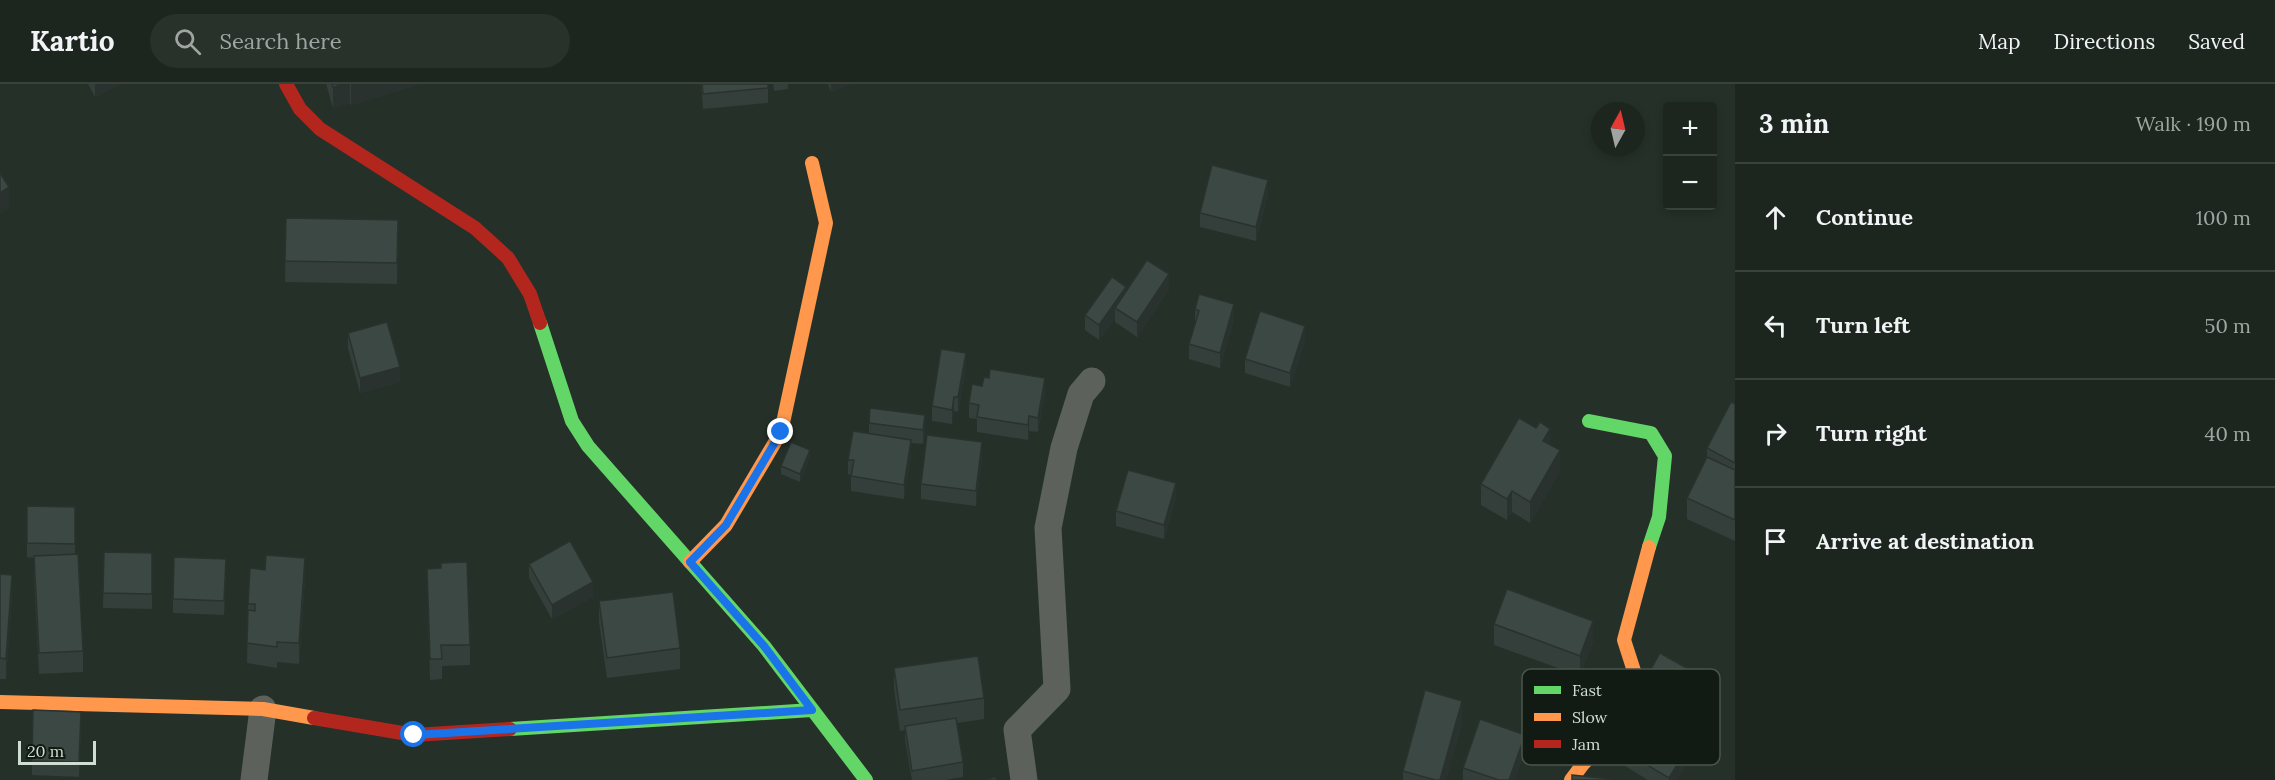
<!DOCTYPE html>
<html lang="en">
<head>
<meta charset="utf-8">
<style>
	body { margin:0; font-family:Lora,serif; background:#29312b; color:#f1f3f6 }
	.controls { position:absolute; right:18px; top:18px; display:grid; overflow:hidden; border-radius:6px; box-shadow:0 3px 9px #0003 }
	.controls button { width:54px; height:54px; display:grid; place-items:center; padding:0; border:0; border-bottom:2px solid #3a423c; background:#1c251e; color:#f1f3f6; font:30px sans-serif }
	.compass { position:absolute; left:1591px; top:18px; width:54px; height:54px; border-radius:50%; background:#1c251e; box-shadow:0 3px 9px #0003; rotate:8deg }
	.scale { position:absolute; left:18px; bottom:15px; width:78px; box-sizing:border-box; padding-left:6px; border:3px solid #d0ddd2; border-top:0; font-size:16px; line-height:21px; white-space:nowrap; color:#d0ddd2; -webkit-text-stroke:4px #111b13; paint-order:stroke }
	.stop { position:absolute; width:18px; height:18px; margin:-14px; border:4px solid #1a73e8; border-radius:50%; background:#fff }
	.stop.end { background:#1a73e8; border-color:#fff; box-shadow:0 2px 6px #0008 }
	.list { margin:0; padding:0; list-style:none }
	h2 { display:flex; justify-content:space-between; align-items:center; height:78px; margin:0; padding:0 24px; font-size:26px }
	h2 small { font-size:20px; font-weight:400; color:#a0a5a4 }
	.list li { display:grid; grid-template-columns:39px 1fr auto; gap:18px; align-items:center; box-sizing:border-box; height:108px; padding:0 24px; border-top:2px solid #3a423c }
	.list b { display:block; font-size:22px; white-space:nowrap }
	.list em { font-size:20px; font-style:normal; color:#a0a5a4 }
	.icon { flex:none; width:33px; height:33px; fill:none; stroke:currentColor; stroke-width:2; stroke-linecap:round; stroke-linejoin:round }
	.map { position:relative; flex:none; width:1735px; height:696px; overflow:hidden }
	header { display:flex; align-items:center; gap:36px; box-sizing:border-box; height:84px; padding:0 30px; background:#1c251e; border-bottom:2px solid #3a423c }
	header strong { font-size:28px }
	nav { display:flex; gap:33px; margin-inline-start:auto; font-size:21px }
	.search { width:420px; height:54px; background:#29312b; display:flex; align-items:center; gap:15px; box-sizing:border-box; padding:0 21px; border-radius:33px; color:#a0a5a4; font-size:22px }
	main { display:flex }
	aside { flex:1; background:#1c251e }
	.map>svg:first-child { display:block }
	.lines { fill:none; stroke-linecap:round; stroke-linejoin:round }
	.street { stroke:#5d615b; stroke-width:27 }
	.fast { stroke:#63d668; stroke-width:14 }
	.slow { stroke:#ff974d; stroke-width:14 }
	.jam { stroke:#b3261e; stroke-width:14 }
	.wall { fill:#343e3a }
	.shaded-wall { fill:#2a322f }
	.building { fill:#3c4843; stroke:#2a322f; stroke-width:1.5 }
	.route { stroke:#1a73e8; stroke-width:8 }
	.key { fill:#111b13; stroke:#4a554c; stroke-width:1.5 }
	.key-label { font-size:16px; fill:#d0ddd2 }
</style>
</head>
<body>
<header>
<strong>Kartio</strong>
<div class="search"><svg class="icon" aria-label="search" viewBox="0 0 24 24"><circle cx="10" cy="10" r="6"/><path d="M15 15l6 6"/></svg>Search here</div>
<nav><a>Map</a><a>Directions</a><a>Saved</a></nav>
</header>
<main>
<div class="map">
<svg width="1735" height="696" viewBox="0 0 1735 696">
	<rect width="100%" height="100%" fill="#253128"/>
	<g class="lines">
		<g class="street">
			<path d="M254 696 263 625"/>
			<path d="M1024 696 1017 646 1057 605 1048 444 1064 364 1081 310 1092 297"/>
		</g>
		<g class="fast">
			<path d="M540 239 572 337 588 362 764 562 866 696"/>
			<path d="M1589 337 1651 349 1665 372 1659 433 1649 463"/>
			<path d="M510 645 812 626"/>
		</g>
		<g class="slow">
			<path d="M690 478 726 441 781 348 826 139 812 79"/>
			<path d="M0 618 263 625 314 634"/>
			<path d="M1571 696 1583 680 1618 644 1634 587 1624 556 1649 463"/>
		</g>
		<g class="jam">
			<path d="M286 0 300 25 320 45 475 144 508 174 530 210 540 239"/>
			<path d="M314 634 414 651 510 645"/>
		</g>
	</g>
	<g class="wall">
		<path d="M88 0H120L95 13Z"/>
		<path d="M326 0H420L351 21 350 19 333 24Z"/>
		<path d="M701 0H768V19L703 25Z"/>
		<path d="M773 0H788V5L774 7Z"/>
		<path d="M828 0H851L831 8Z"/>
		<path d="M1268 110 1256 157 1200 143V129Z"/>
		<path d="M286 134 398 136 397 200 285 198Z"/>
		<path d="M1169 205 1137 253 1115 238V234L1099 256 1085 246V231L1126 206Z"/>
		<path d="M1195 225 1234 235 1220 284 1189 275V260L1195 240Z"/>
		<path d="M348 249 400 298 360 309 348 264Z"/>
		<path d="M1305 257 1290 303 1245 289V275Z"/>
		<path d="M966 284 958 328 954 327 952 340 932 337V322Z"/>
		<path d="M982 302 1045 308 1038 348 1029 347 1028 356 977 348V335L969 334V319Z"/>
		<path d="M1735 320V457L1687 435V414L1707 374V364Z"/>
		<path d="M869 339 925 346 923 360 911 359V371L904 415 851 407V391L848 390V376L869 350Z"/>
		<path d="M1550 361 1560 387 1530 439 1512 428 1507 436 1481 421V400Z"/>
		<path d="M810 373 800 398 781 390V382Z"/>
		<path d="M982 373 976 422 921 415V400Z"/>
		<path d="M1176 413 1164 455 1116 442V427Z"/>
		<path d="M27 422 75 423V470L83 567V588L39 590 34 493V474L27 473Z"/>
		<path d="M104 468 152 469V525L103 524Z"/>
		<path d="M529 480 593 513 552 535 529 494Z"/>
		<path d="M427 485 470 561V581L442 582V595L430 596Z"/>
		<path d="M226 489 224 531 173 529V515Z"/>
		<path d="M0 490 12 511 6 595H0Z"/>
		<path d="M305 494 299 580 277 578V584L247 579 248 520Z"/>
		<path d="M599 517 680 564V585L607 594 599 538Z"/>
		<path d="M1494 540 1593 558 1580 592 1494 561Z"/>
		<path d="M894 584 984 614V635L957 639 963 678V693L945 696H912L905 656V646L900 647 894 605Z"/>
		<path d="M1646 594 1699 605 1675 650 1690 674 1677 696H1648L1617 677V663L1647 633V626L1649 623 1648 610 1646 609Z"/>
		<path d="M1462 638 1446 696H1403V687Z"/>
		<path d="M81 642 79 693 32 691V677Z"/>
		<path d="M1525 665 1515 696H1463V684Z"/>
	</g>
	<g class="shaded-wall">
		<path d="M95 0H120L95 13Z"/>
		<path d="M345 0H350V19L333 24V3Z"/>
		<path d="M351 0H420L351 21Z"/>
		<path d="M831 0H851L831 8Z"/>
		<path d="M1268 96V110L1256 157V143Z"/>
		<path d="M9 103V124L0 130V109Z"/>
		<path d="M1169 190V205L1137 253V238Z"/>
		<path d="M1126 203V217L1115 224V234L1099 256V241Z"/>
		<path d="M1234 220V235L1220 284V269Z"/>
		<path d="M1305 242V257L1290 303V289Z"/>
		<path d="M966 269V284L958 328V313Z"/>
		<path d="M400 283V298L360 309V294Z"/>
		<path d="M1045 294V308L1038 348V334Z"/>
		<path d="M954 313V327L952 340V326Z"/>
		<path d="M925 331V346L923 360V346Z"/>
		<path d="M1029 332V347L1028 356V341Z"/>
		<path d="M1550 345V365L1543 357Z"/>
		<path d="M911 356V371L904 415V401Z"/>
		<path d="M982 358V373L976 422V407Z"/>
		<path d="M810 366V373L800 398V390Z"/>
		<path d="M1560 366V387L1530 439V418Z"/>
		<path d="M1176 399V413L1164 455V441Z"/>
		<path d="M1512 407V428L1507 436V415Z"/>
		<path d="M305 474V494L299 580V559Z"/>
		<path d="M12 491V511L6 595V575Z"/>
		<path d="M593 498V513L552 535V521Z"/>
		<path d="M1593 537V558L1580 592V572Z"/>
		<path d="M1699 591V605L1672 654V640Z"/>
		<path d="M1462 617V638L1446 696H1440Z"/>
		<path d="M1525 651V665L1515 696H1509Z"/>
		<path d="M1690 659V674L1677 696H1669V694Z"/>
	</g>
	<g class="building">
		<path d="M332 0H345L333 3Z"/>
		<path d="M702 0H768V4L703 10Z"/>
		<path d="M1212 81 1268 96 1256 143 1200 129Z"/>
		<path d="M0 89 9 103 0 109Z"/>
		<path d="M286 134 398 136 397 179 285 177Z"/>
		<path d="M1147 176 1169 190 1137 238 1115 224Z"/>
		<path d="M1112 193 1126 203 1099 241 1085 231Z"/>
		<path d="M1199 210 1234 220 1220 269 1189 260 1199 227 1195 225Z"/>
		<path d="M1260 227 1305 242 1290 289 1245 275Z"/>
		<path d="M387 238 400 283 360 294 348 249Z"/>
		<path d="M941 265 966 269 958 313H954L952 326 932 322Z"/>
		<path d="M990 285 1045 294 1038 334 1029 332 1028 341 977 333 979 321 969 319 972 300 982 302 984 293 989 294Z"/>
		<path d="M1731 318 1735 320V379L1707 364Z"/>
		<path d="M870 324 925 331 923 346 869 339Z"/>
		<path d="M1519 334 1536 344 1540 338 1550 345 1543 357 1560 366 1530 418 1512 407 1507 415 1481 400Z"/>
		<path d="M853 347 911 356 904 401 851 392 854 376H848Z"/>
		<path d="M927 351 982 358 976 407 921 400Z"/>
		<path d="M791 358 810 366 800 390 781 382Z"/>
		<path d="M1707 373 1735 386V436L1687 414Z"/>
		<path d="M1128 386 1176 399 1164 441 1116 427Z"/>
		<path d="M27 422 75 423V460L27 459Z"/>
		<path d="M570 457 593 498 552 521 529 480Z"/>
		<path d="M104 468 152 469V510L103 509Z"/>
		<path d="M78 470 83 567 39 569 34 472Z"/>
		<path d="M266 471 305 474 299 559 277 558V563L247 559 248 526 255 527V520H248L250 484 265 486Z"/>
		<path d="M174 473 226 475 224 517 173 515Z"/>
		<path d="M467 478 470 561H441L442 575H430L427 485 441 484V479Z"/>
		<path d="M0 490 12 491 6 575 0 574Z"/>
		<path d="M1507 505 1593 537 1580 572 1494 540Z"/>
		<path d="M673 508 680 564 607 574 599 517Z"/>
		<path d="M1660 569 1699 591 1672 640 1647 626 1655 611 1648 608 1653 598 1646 594Z"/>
		<path d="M978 572 984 614 900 626 894 584Z"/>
		<path d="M1425 606 1462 617 1440 696H1435L1403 687Z"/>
		<path d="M33 626 81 628 79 678 32 677Z"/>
		<path d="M1638 628 1690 659 1669 694 1617 663Z"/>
		<path d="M956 634 963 678 912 687 905 642Z"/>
		<path d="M1480 635 1525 651 1509 696H1499L1463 684Z"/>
		<path d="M1572 691 1610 695V696H1572Z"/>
		<path d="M995 693 996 696H986Z"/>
	</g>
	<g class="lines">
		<path class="route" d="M414 651 812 626 764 562 690 478 726 441 781 348"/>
	</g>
	<rect x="1522" y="585" width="198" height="96" rx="9" class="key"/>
	<rect x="1534" y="602" width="27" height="8" fill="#63d668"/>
	<rect x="1534" y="629" width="27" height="8" fill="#ff974d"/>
	<rect x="1534" y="656" width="27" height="8" fill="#b3261e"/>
	<g class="key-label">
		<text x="1572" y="612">Fast</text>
		<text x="1572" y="639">Slow</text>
		<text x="1572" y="666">Jam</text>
	</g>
</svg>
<div class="controls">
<button>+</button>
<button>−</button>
</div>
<svg class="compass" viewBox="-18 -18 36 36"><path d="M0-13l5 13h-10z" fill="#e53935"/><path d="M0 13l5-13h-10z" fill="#a0a5a4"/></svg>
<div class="scale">20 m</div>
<div class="stop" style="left:414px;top:651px"></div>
<div class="stop end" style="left:781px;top:348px"></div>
</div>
<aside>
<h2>3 min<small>Walk · 190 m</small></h2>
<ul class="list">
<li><svg class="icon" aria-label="ahead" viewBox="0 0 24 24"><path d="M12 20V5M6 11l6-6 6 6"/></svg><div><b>Continue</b></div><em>100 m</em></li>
<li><svg class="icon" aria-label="left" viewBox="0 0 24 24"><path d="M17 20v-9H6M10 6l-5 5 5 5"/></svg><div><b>Turn left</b></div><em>50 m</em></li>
<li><svg class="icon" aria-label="right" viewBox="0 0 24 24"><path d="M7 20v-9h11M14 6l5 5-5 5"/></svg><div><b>Turn right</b></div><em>40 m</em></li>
<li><svg class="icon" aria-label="arrive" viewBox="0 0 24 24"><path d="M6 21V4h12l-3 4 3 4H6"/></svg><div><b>Arrive at destination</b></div></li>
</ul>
</aside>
</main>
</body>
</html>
